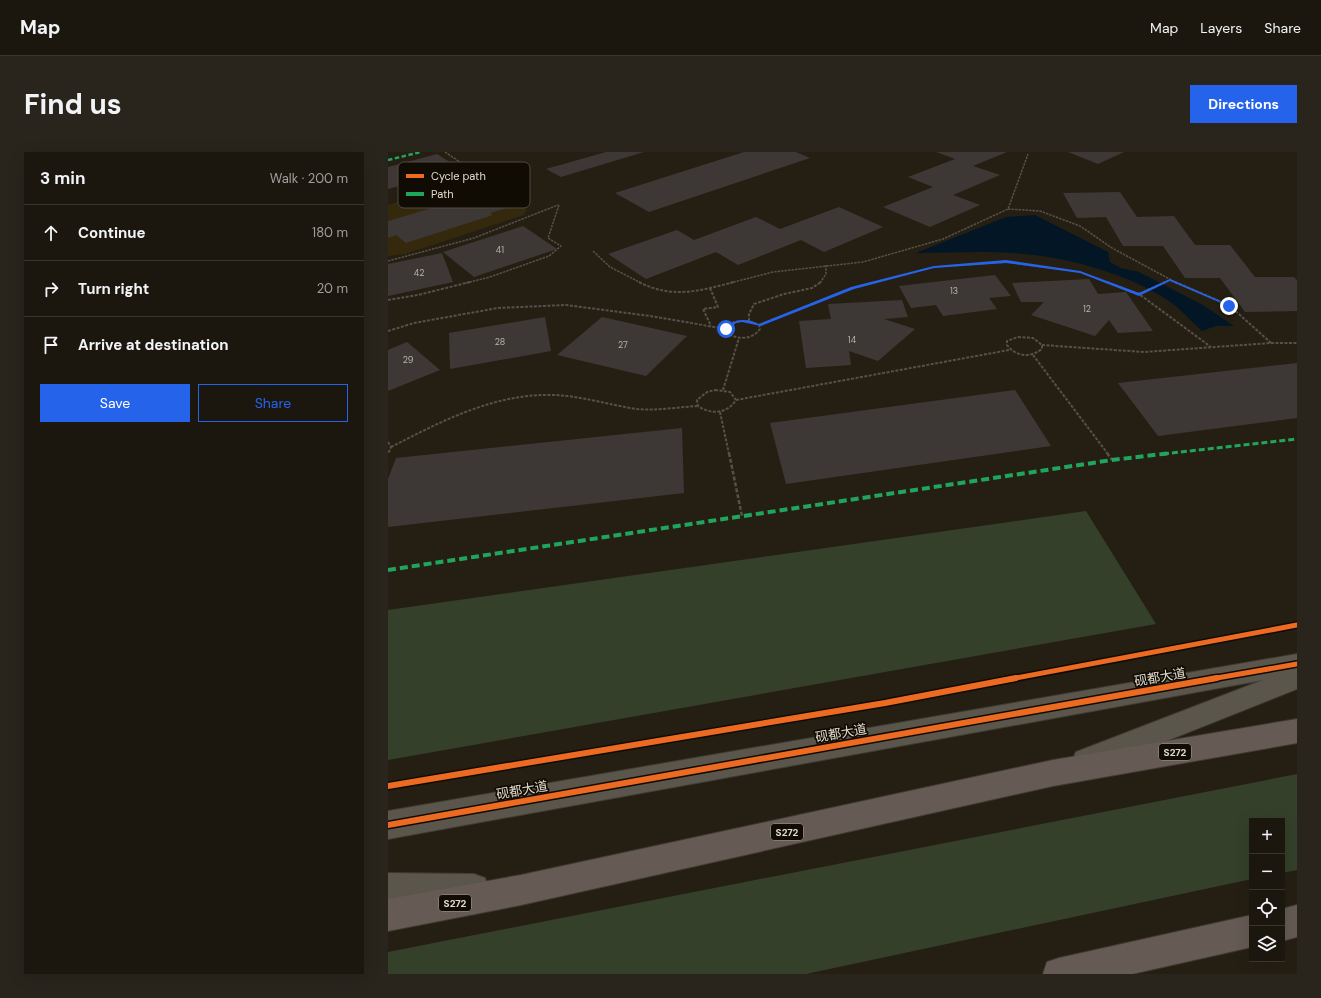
<!DOCTYPE html>
<html lang="en">
<head>
<meta charset="utf-8">
<style>
	body { margin:0; font-family:"DM Sans","Noto Sans SC",sans-serif; background:#29241c; color:#f1f3f6 }
	.controls { position:absolute; right:12px; bottom:12px; display:grid; overflow:hidden; border-radius:0px; box-shadow:0 4px 16px #0002 }
	.controls button { width:36px; height:36px; display:grid; place-items:center; padding:0; border:0; border-bottom:1px solid #3a362e; background:#1c170e; color:#f1f3f6; font:20px sans-serif }
	.stop { position:absolute; width:12px; height:12px; margin:-9px; border:3px solid #2563eb; border-radius:50%; background:#fff }
	.stop.end { background:#2563eb; border-color:#fff; box-shadow:0 1px 4px #0008 }
	.list { margin:0; padding:0; list-style:none }
	h2 { display:flex; justify-content:space-between; align-items:center; height:52px; margin:0; padding:0 16px; font-size:17px }
	h2 small { font-size:13px; font-weight:400; color:#a09f9e }
	.list li { display:grid; grid-template-columns:26px 1fr auto; gap:12px; align-items:center; box-sizing:border-box; height:56px; padding:0 16px; border-top:1px solid #3a362e }
	.list b { display:block; font-size:15px; white-space:nowrap }
	.list em { font-size:13px; font-style:normal; color:#a09f9e }
	.actions { display:flex; gap:8px; padding:12px 16px }
	.actions a { flex:1; padding:9px 0; border:1px solid #2563eb; border-radius:0px; text-align:center; font-size:14px; color:#2563eb }
	.actions .main { background:#2563eb; color:#fff }
	.icon { flex:none; width:22px; height:22px; fill:none; stroke:currentColor; stroke-width:2; stroke-linecap:round; stroke-linejoin:round }
	.map { position:relative; flex:none; width:909px; height:822px; overflow:hidden; border-radius:0px }
	header { display:flex; align-items:center; gap:24px; box-sizing:border-box; height:56px; padding:0 20px; background:#1c170e; border-bottom:1px solid #3a362e }
	header strong { font-size:19px }
	nav { display:flex; gap:22px; margin-inline-start:auto; font-size:14px }
	.intro { display:flex; align-items:center; justify-content:space-between; box-sizing:border-box; height:96px; padding:0 24px }
	h1 { margin:0; font-size:28px }
	.button { padding:10px 18px; border-radius:0px; background:#2563eb; color:#fff; font-size:14px; font-weight:700 }
	main { display:flex; gap:24px; padding:0 24px }
	aside { flex:1; background:#1c170e; border-radius:0px; box-shadow:0 4px 16px #0002 }
	.map>svg:first-child { display:block }
	.built { fill:#34280d }
	.green { fill:#344029 }
	.water { fill:#031625 }
	.building { fill:#3d3835 }
	.lines { fill:none; stroke-linecap:round; stroke-linejoin:round }
	.tertiary-casing { stroke:#403b33; stroke-width:2 }
	.primary-casing { stroke:#403b33; stroke-width:2 }
	.path-far2 { stroke:#555049; stroke-width:1.5; stroke-dasharray:2.5 1; stroke-linecap:butt }
	.path-far1 { stroke:#555049; stroke-width:2; stroke-dasharray:3 1.5; stroke-linecap:butt }
	.path { stroke:#555049; stroke-width:2.5; stroke-dasharray:4 2; stroke-linecap:butt }
	.tertiary { fill:#5a564c; fill-rule:evenodd }
	.primary { fill:#655b54; fill-rule:evenodd }
	.quiet-far2 { stroke:#20a55d; stroke-width:2.5; stroke-dasharray:4.5 2.5; stroke-linecap:butt }
	.quiet-far1 { stroke:#20a55d; stroke-width:3; stroke-dasharray:6 3; stroke-linecap:butt }
	.quiet { stroke:#20a55d; stroke-width:4; stroke-dasharray:8 4; stroke-linecap:butt }
	.cycleway-far1-casing { stroke:#100c04; stroke-width:8 }
	.cycleway-casing { stroke:#100c04; stroke-width:9 }
	.cycleway-far1 { stroke:#ed6a23; stroke-width:5 }
	.cycleway { stroke:#ed6a23; stroke-width:6 }
	.route { fill:#2563eb }
	.labels { text-anchor:middle; dominant-baseline:central; stroke-width:3.5; stroke-linejoin:round; paint-order:stroke }
	.number-label { font-size:9px; fill:#b8b2a7 }
	.shield { fill:#100c04; stroke:#a29c91; stroke-width:1 }
	.shield-label { font-size:10px; font-weight:bold; fill:#e1dacd }
	.near-street-label { font-size:13px; fill:#e1dacd; stroke:#100c04 }
	.key { fill:#100c04; stroke:#4f4a40; stroke-width:1 }
	.key-label { font-size:11px; fill:#e1dacd }
</style>
</head>
<body>
<header>
<strong>Map</strong>
<nav><a>Map</a><a>Layers</a><a>Share</a></nav>
</header>
<div class="intro"><h1>Find us</h1><a class="button">Directions</a></div>
<main>
<aside>
<h2>3 min<small>Walk · 200 m</small></h2>
<ul class="list">
<li><svg class="icon" aria-label="ahead" viewBox="0 0 24 24"><path d="M12 20V5M6 11l6-6 6 6"/></svg><div><b>Continue</b></div><em>180 m</em></li>
<li><svg class="icon" aria-label="right" viewBox="0 0 24 24"><path d="M7 20v-9h11M14 6l5 5-5 5"/></svg><div><b>Turn right</b></div><em>20 m</em></li>
<li><svg class="icon" aria-label="arrive" viewBox="0 0 24 24"><path d="M6 21V4h12l-3 4 3 4H6"/></svg><div><b>Arrive at destination</b></div></li>
</ul>
<div class="actions"><a class="main">Save</a><a>Share</a></div>
</aside>
<div class="map">
<svg width="909" height="822" viewBox="0 0 909 822">
	<rect width="100%" height="100%" fill="#251f13"/>
	<path class="built" d="M84 29 98 31 139 58 136 63 17 102 0 104V53Z"/>
	<g class="green">
		<path d="M698 359 768 472 0 608V458Z"/>
		<path d="M909 622V718L894 721V669H864V727L418 822H0V800Z"/>
	</g>
	<path class="water" d="M647 63 720 100 722 110 733 116 751 120 815 153 846 174H828L814 179C802 168 791 155 778 147 736 120 674 104 625 101 593 99 560 101 528 101L618 65Z"/>
	<g class="building">
		<path d="M218 0H256L173 25 158 17Z"/>
		<path d="M356 0H408L422 6 261 60 227 41Z"/>
		<path d="M548 0H619L585 14 612 23 565 43 592 53 542 75 495 55 545 35 520 25 567 7Z"/>
		<path d="M680 0H736L710 12Z"/>
		<path d="M49 2 73 17 0 37V15Z"/>
		<path d="M732 40 749 65 786 64 807 93H842L867 125H906L909 128V159L857 160 832 126H797L775 94H735L718 65 689 66 675 41Z"/>
		<path d="M95 41 106 48 116 45 129 53 102 61 105 63 18 91 8 83 0 86V69Z"/>
		<path d="M451 55 495 75 436 100 413 88 350 113 328 100 258 127 220 102 289 78 306 88 368 65 392 77Z"/>
		<path d="M135 74 169 97 86 125 55 100Z"/>
		<path d="M54 101 65 130 0 144V112Z"/>
		<path d="M607 123 623 144 601 146 609 157 555 164 548 153 523 156 511 134Z"/>
		<path d="M701 127 710 142 738 140 765 179 730 181 721 168 707 184 643 163 656 150H633L624 131Z"/>
		<path d="M514 148 520 165 496 167 527 177 490 209 461 199 463 213 418 216 411 169 443 167 440 152Z"/>
		<path d="M157 165 163 199 62 217 61 181Z"/>
		<path d="M214 165 299 184 258 224 169 203Z"/>
		<path d="M19 190 52 218 0 239V198Z"/>
		<path d="M909 211V266L770 284 730 231Z"/>
		<path d="M627 238 663 294 398 332 382 271Z"/>
		<path d="M294 276 296 341 0 375V327L8 306Z"/>
	</g>
	<g class="lines">
		<g class="tertiary-casing">
			<g id="tertiary">
				<path d="M909 502V537L698 621 688 618 684 609 688 600 875 528 0 687V659Z"/>
				<path d="M0 721 86 722 97 726 101 737 97 748 86 752 0 751Z"/>
			</g>
		</g>
		<g class="primary-casing">
			<g id="primary">
				<path d="M909 567V591L665 634 133 753 0 779V747L133 723 665 608Z"/>
				<path d="M909 753V785L894 789V757Z"/>
				<path d="M864 763V795L744 822H655L659 810 671 806Z"/>
			</g>
		</g>
		<g class="path-far2">
			<path d="M57 0 87 20 81 25"/>
			<path d="M620 57 652 59 692 74 724 96 789 131"/>
			<path d="M205 99 222 115 253 131"/>
			<path d="M0 109 86 86 170 53"/>
			<path d="M78 131 102 125 161 104 173 94 160 86 171 53"/>
			<path d="M342 131 385 120 475 110 555 87 620 57 640 2"/>
			<path d="M432 131 438 122V113"/>
			<path d="M484 131 546 115 618 110 692 120 721 131"/>
			<path d="M775 131 781 128"/>
		</g>
		<g class="path-far1">
			<path d="M251 130C284 147 311 139 346 130"/>
			<path d="M719 130 751 142 823 195"/>
			<path d="M787 130 841 153 883 191"/>
			<path d="M322 136 330 155 315 157 323 174"/>
			<path d="M751 142 777 130"/>
			<path d="M0 148 30 143 82 130"/>
			<path d="M353 169H361L371 173 372 177C364 188 350 188 339 181L338 177 346 170Z"/>
			<path d="M361 169V162L366 152 396 142 424 136 433 130"/>
			<path d="M371 173 465 136 488 130"/>
			<path d="M0 179 26 171 110 156 178 153 262 164 338 177"/>
			<path d="M630 185 645 186 654 193V197C642 206 628 205 619 193V189Z"/>
			<path d="M654 193 756 200 883 191H909"/>
			<path d="M645 203 720 302"/>
			<path d="M327 238 342 240 348 248C339 262 323 263 310 254L309 248 319 240Z"/>
			<path d="M335 238 351 186"/>
			<path d="M348 248 621 198"/>
			<path d="M332 260 341 302"/>
			<path d="M0 290 3 295 0 302"/>
			<path d="M3 295C54 269 107 241 166 243 194 244 221 253 249 257 269 259 290 255 310 254"/>
		</g>
		<g class="path">
			<path d="M341 301 354 364"/>
			<path d="M719 301 724 308"/>
		</g>
		<use href="#tertiary" class="tertiary"/>
		<use href="#primary" class="primary"/>
		<path class="quiet-far2" d="M0 8 33 0"/>
		<path class="quiet-far1" d="M775 302 909 287"/>
		<path class="quiet" d="M0 418 724 308 783 301"/>
		<g class="cycleway-far1-casing">
			<g id="cycleway-far1">
				<path d="M623 527 909 473"/>
				<path d="M823 527 909 512"/>
			</g>
		</g>
		<g class="cycleway-casing">
			<g id="cycleway">
				<path d="M0 634 497 551 628 526"/>
				<path d="M0 673 829 526"/>
			</g>
		</g>
		<use href="#cycleway-far1" class="cycleway-far1"/>
		<use href="#cycleway" class="cycleway"/>
	</g>
	<path class="route" d="M618 108 692 119 751 141 782 127 844 154H840L782 129 751 144 692 121 618 111 546 116 466 137 373 174 354 170 348 171 340 178 336 177C347 166 357 166 371 172L463 135 546 114Z"/>
	<g class="labels">
		<g class="number-label">
			<text x="112" y="98">41</text>
			<text x="31" y="121">42</text>
			<text x="566" y="139">13</text>
			<text x="699" y="157">12</text>
			<text x="464" y="188">14</text>
			<text x="112" y="190">28</text>
			<text x="235" y="193">27</text>
			<text x="20" y="208">29</text>
		</g>
		<g class="shield">
			<rect x="771" y="592" width="32" height="16" rx="3"/>
			<rect x="383" y="672" width="32" height="16" rx="3"/>
			<rect x="51" y="743" width="32" height="16" rx="3"/>
		</g>
		<g class="shield-label">
			<text x="787" y="600">S272</text>
			<text x="399" y="680">S272</text>
			<text x="67" y="751">S272</text>
		</g>
		<g class="near-street-label">
			<text transform="translate(772 525) rotate(-10)">砚都大道</text>
			<text transform="translate(453 581) rotate(-10)">砚都大道</text>
			<text transform="translate(134 638) rotate(-10)">砚都大道</text>
		</g>
	</g>
	<rect x="10" y="10" width="132" height="46" rx="6" class="key"/>
	<rect x="18" y="22" width="18" height="4" fill="#ed6a23"/>
	<rect x="18" y="40" width="18" height="4" fill="#20a55d"/>
	<g class="key-label">
		<text x="43" y="28">Cycle path</text>
		<text x="43" y="46">Path</text>
	</g>
</svg>
<div class="controls">
<button>+</button>
<button>−</button>
<button><svg class="icon" aria-label="locate" viewBox="0 0 24 24"><circle cx="12" cy="12" r="6"/><path d="M12 2v4M12 18v4M2 12h4M18 12h4"/></svg></button>
<button><svg class="icon" aria-label="layers" viewBox="0 0 24 24"><path d="M12 4l9 5-9 5-9-5zM3 14l9 5 9-5"/></svg></button>
</div>
<div class="stop" style="left:338px;top:177px"></div>
<div class="stop end" style="left:841px;top:154px"></div>
</div>
</main>
</body>
</html>
